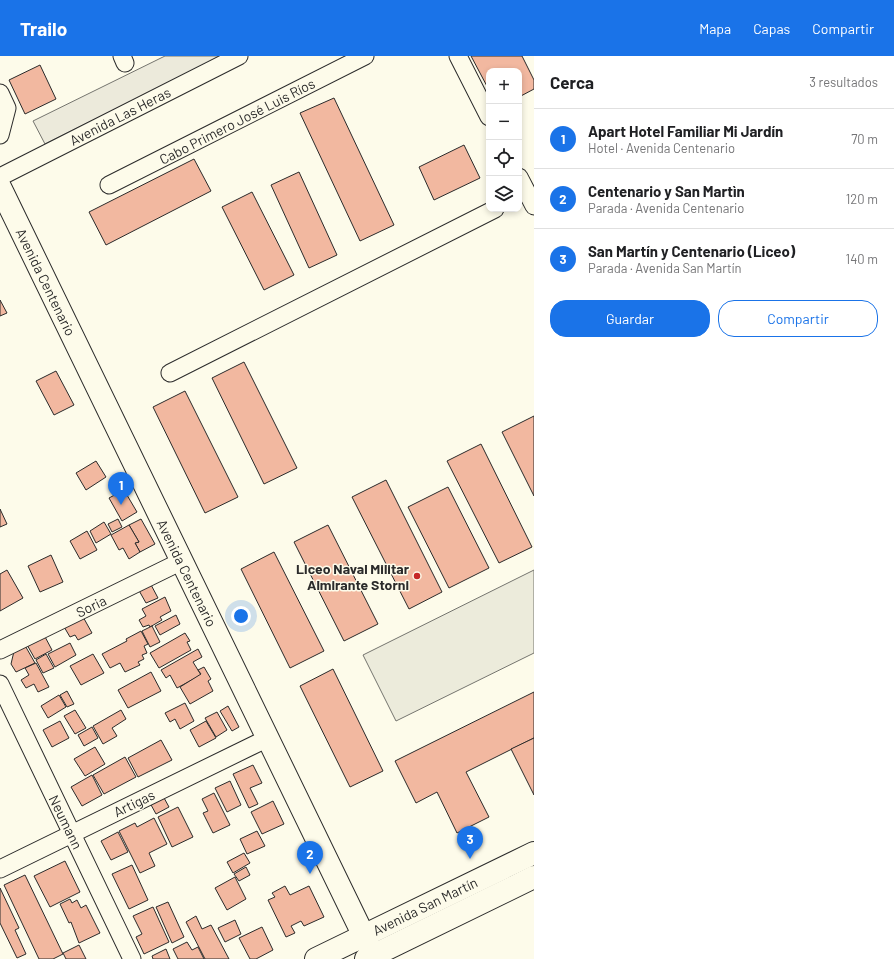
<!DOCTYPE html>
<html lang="es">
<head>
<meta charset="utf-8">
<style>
	body { margin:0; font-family:Barlow,sans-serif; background:#f6f6f6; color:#202124 }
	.controls { position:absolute; right:12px; top:12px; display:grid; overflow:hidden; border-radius:8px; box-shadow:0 2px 6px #0003 }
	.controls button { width:36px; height:36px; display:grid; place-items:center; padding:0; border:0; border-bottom:1px solid #e0e0e0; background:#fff; color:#202124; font:20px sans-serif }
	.you { position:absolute; left:241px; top:560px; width:14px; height:14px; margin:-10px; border:3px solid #fff; border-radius:50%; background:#1a73e8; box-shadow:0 0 0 6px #1a73e833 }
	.badge { display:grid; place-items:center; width:26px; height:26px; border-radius:50%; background:#1a73e8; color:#fff; font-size:13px; font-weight:700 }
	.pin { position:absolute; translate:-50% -33px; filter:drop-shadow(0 1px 2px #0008) }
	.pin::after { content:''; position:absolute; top:21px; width:14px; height:12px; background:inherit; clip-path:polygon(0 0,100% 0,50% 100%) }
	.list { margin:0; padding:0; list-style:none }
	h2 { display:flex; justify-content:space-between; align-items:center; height:52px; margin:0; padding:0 16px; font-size:17px }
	h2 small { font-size:13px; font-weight:400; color:#757577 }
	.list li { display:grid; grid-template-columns:26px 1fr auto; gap:12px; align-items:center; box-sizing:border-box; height:60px; padding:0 16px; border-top:1px solid #e0e0e0 }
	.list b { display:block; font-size:15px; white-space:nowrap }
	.list p { margin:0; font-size:13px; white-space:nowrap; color:#757577 }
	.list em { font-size:13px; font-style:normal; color:#757577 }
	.actions { display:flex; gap:8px; padding:12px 16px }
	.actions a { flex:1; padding:9px 0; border:1px solid #1a73e8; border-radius:16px; text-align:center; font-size:14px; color:#1a73e8 }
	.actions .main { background:#1a73e8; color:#fff }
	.icon { flex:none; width:22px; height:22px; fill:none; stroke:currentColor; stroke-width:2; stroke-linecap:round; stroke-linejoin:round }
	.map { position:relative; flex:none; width:534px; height:903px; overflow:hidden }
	header { display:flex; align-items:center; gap:24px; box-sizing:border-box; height:56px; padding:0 20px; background:#1a73e8; color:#fff }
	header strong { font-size:19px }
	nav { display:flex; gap:22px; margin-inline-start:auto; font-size:14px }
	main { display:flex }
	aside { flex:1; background:#fff }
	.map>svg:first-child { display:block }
	.green { fill:#ecebdb; stroke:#74746e }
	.parking { fill:#eceadb; stroke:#74746e }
	.building { fill:#f2b8a0; stroke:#2b2b2b }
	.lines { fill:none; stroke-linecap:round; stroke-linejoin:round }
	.minor-casing { stroke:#2b2b2b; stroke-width:19 }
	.major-casing { stroke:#2b2b2b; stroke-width:24 }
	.minor { stroke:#fdfbea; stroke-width:17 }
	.major { stroke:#fdfbea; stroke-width:22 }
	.poi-dot { fill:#c62828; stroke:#fdfbea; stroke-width:1.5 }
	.labels { text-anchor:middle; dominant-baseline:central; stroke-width:3; stroke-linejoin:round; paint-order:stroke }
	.street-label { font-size:14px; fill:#2b2b2b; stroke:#fdfbea }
	.poi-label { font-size:14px; font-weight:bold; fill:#2b2b2b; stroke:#fdfbea; text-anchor:end }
</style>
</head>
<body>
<header>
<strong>Trailo</strong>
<nav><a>Mapa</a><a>Capas</a><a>Compartir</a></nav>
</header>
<main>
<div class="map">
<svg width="534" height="903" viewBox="0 0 534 903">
	<rect width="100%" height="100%" fill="#fdfbea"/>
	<path class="green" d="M534 514V597L396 665 363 599Z"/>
	<path class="parking" d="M165 0H222L45 88 33 65Z"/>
	<g class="building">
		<path d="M471 0H522L534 24V33L519 41V15H489V34Z"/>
		<path d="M40 9 56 43 25 58 9 24Z"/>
		<path d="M334 42 394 169 360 185 300 57Z"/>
		<path d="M464 89 480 122 434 144 419 111Z"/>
		<path d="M194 103 211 135 106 189 89 156Z"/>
		<path d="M299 116 337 199 309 212 271 129Z"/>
		<path d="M252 136 294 219 264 234 222 151Z"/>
		<path d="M0 244 7 257 0 260Z"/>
		<path d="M244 306 297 412 264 428 212 322Z"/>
		<path d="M56 315 74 349 54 359 36 325Z"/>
		<path d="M185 335 238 441 205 457 153 351Z"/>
		<path d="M534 360V440L502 376Z"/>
		<path d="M481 388 532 491 499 507 447 405Z"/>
		<path d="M96 405 106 421 86 434 76 417Z"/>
		<path d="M386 424 442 536 409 553 352 441Z"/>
		<path d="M448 431 489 512 449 532 408 451Z"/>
		<path d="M124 434 137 456 122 465 109 442Z"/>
		<path d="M0 453 7 468 0 471Z"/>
		<path d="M118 463 122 471 112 476 108 468Z"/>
		<path d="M141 463 155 488 140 496 135 487 139 486 129 469Z"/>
		<path d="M104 466 111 478 96 487 90 475Z"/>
		<path d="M129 469 139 486 135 487 140 496 129 503 123 492 119 494 111 479Z"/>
		<path d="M328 469 378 568 344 585 294 486Z"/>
		<path d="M87 475 97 494 80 503 70 485Z"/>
		<path d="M274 496 324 595 290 612 241 513Z"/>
		<path d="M51 499 63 526 40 536 28 510Z"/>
		<path d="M7 514 23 542 0 555V518Z"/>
		<path d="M149 525 158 542 146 547 137 531Z"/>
		<path d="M165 541 171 555 160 561 162 564 150 571 149 569 143 571 139 564 146 560 142 553Z"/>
		<path d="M82 559 92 577 78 584 75 579 70 581 63 569Z"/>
		<path d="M176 559 180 568 160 579 155 570Z"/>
		<path d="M152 570 160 586 150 591 142 575Z"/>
		<path d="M141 575 148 588 144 590 147 597 142 599 144 603 138 606 140 609 125 616 120 607 110 612 102 598 127 585 126 583Z"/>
		<path d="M43 577 52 594 35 603 26 587Z"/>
		<path d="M185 577 190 585 187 586 191 594 159 612 150 597Z"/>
		<path d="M23 586 35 607 16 616 11 608 15 591Z"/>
		<path d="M70 587 76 599 55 611 48 598Z"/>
		<path d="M198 593 202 601 193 606 201 619 177 632 170 619 166 622 161 614Z"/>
		<path d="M46 598 54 612 43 617 36 604Z"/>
		<path d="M93 598 104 617 81 629 70 610Z"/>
		<path d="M36 607 49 631 38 636 34 628 26 632 21 624 29 619 25 612Z"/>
		<path d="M204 611 211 623 208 625 213 635 190 648 180 631 201 618 198 614Z"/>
		<path d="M333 613 383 715 350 731 300 630Z"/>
		<path d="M151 616 161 635 128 652 118 634Z"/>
		<path d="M67 635 74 648 67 651 60 639Z"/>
		<path d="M534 636V682L466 716 489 761 457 777 437 736 416 747 395 705Z"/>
		<path d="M59 639 66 651 48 662 41 650Z"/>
		<path d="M185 647 194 665 180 673 175 663 170 666 165 657Z"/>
		<path d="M228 650 239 671 232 675 220 655Z"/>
		<path d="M75 654 86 672 75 678 64 660Z"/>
		<path d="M121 654 126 663 112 672 117 680 103 688 93 670Z"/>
		<path d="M217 656 227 674 216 681 205 662Z"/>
		<path d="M60 665 69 682 52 691 43 674Z"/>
		<path d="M206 665 216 682 199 691 190 674Z"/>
		<path d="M92 671 98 682 84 690 78 679Z"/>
		<path d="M534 682V739L511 693Z"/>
		<path d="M161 684 172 704 138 721 128 702Z"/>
		<path d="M95 691 105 708 85 720 74 703Z"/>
		<path d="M125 701 136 721 104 738 93 719Z"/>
		<path d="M253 709 262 727 250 732 258 748 249 752 233 718Z"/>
		<path d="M92 719 102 739 82 750 71 731Z"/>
		<path d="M230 725 241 749 227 756 215 732Z"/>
		<path d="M214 737 230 769 213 777 203 757 208 755 202 743Z"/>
		<path d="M163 740 169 751 156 758 150 747Z"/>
		<path d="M273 745 284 768 262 778 251 756Z"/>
		<path d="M178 751 193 781 172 791 158 761Z"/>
		<path d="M154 762 167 788 149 797 155 810 140 817 119 775 135 767 137 771Z"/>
		<path d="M257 775 265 790 247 798 240 783Z"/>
		<path d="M118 776 128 796 111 804 101 785Z"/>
		<path d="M244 797 250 807 233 817 227 806Z"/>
		<path d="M65 805 80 836 50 851 34 820Z"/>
		<path d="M132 809 148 844 129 853 112 818Z"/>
		<path d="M246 811 250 819 239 825 234 818Z"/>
		<path d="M25 819 63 898 53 903H39L4 829Z"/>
		<path d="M235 821 246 843 227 854 215 832Z"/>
		<path d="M285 830 290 839 309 830 324 861 304 870 301 865 291 870 295 877 286 881 268 844 275 841 272 837Z"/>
		<path d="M0 832 19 872 15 874 26 898 17 902 0 867Z"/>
		<path d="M70 843 72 847 77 844 81 852 86 849 100 877 79 887 71 866 69 867 60 848Z"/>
		<path d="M168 846 184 881 172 887 156 851Z"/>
		<path d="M153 851 169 886 144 898 136 881 142 878 133 860Z"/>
		<path d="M196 860 202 873 211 869 229 903H205L186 866Z"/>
		<path d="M235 864 241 878 225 886 218 872Z"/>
		<path d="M262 871 273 894 256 903H250L239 882Z"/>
		<path d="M187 886 192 894 198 891 204 903H178L173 893Z"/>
		<path d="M79 889 86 903H66L63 897Z"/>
		<path d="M166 893 170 903H153L152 900Z"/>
	</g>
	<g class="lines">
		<g class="minor-casing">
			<g id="minor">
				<path d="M122 0 125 7"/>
				<path d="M458 0 489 61"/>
				<path d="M0 37 7 52 0 79"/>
				<path d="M0 121 239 0"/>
				<path d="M519 121 534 150"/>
				<path d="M109 129 365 0"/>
				<path d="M170 317 495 153"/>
				<path d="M0 594 182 505"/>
				<path d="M0 628 132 903"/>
				<path d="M0 813 268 682"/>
			</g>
		</g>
		<g class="major-casing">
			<g id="major">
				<path d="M0 131 375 903"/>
				<path d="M316 903 534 797"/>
				<path d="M366 903 534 821"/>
			</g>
		</g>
		<use href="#minor" class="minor"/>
		<use href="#major" class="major"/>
	</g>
	<circle class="poi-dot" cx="417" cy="520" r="4"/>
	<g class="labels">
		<g class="street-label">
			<text transform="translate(120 60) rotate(-27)">Avenida Las Heras</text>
			<text transform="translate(237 65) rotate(-27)">Cabo Primero José Luis Ríos</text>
			<text transform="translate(46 226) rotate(64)">Avenida Centenario</text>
			<text transform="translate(187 517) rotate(64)">Avenida Centenario</text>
			<text transform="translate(91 550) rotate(-26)">Soria</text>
			<text transform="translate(134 747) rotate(-26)">Artigas</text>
			<text transform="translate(66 766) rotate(64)">Neumann</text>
			<text transform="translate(425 850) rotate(-26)">Avenida San Martín</text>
		</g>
		<g class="poi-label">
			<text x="409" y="512">Liceo Naval Militar<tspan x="409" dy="16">Almirante Storni</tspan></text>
		</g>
	</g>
</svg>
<div class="controls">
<button>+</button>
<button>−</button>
<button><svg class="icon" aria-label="locate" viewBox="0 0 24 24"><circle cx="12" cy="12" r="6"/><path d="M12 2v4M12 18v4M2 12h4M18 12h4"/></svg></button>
<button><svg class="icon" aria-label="layers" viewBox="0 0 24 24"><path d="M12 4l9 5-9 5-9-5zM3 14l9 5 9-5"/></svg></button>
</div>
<div class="you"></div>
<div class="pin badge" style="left:121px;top:449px">1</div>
<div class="pin badge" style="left:310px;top:818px">2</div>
<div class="pin badge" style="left:470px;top:803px">3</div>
</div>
<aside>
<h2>Cerca<small>3 resultados</small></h2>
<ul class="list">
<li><span class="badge">1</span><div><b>Apart Hotel Familiar Mi Jardín</b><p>Hotel · Avenida Centenario</p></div><em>70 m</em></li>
<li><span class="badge">2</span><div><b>Centenario y San Martìn</b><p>Parada · Avenida Centenario</p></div><em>120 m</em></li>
<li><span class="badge">3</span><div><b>San Martín y Centenario (Liceo)</b><p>Parada · Avenida San Martín</p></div><em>140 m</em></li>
</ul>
<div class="actions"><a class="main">Guardar</a><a>Compartir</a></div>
</aside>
</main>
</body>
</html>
